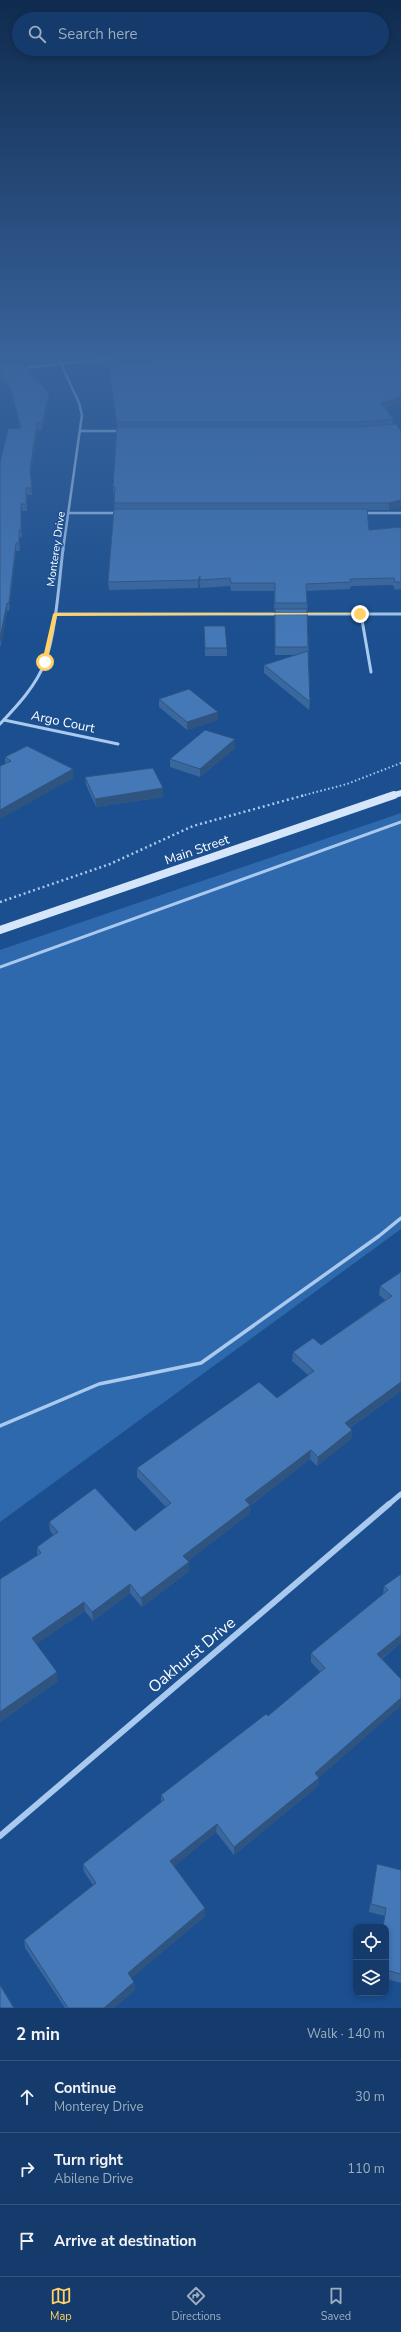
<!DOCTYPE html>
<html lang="en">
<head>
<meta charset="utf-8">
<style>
	body { margin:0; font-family:"Nunito Sans",sans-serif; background:#1d4271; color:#f1f3f6 }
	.controls { position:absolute; right:12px; bottom:12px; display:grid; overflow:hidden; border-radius:8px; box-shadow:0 2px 6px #0003 }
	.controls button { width:36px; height:36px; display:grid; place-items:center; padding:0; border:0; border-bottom:1px solid #33557e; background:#143b6b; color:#f1f3f6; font:20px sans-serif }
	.stop { position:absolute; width:12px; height:12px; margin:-9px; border:3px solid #ffd166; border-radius:50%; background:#fff }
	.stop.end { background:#ffd166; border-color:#fff; box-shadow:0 1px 4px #0008 }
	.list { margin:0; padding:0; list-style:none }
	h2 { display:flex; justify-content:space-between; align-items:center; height:52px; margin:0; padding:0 16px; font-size:17px }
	h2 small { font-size:13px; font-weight:400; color:#9dadc1 }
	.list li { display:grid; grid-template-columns:26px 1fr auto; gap:12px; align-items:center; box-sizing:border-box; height:72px; padding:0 16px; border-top:1px solid #33557e }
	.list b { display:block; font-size:15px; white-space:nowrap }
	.list p { margin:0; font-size:13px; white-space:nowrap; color:#9dadc1 }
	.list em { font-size:13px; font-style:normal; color:#9dadc1 }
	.icon { flex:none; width:22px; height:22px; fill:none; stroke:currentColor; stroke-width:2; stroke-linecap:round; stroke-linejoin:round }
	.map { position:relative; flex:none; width:401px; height:2008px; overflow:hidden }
	.search { position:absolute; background:#143b6b; box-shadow:0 2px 6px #0003; left:12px; right:12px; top:12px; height:44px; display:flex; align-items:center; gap:10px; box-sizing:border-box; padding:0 14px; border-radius:22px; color:#9dadc1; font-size:15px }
	.sheet { height:268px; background:#143b6b }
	nav { display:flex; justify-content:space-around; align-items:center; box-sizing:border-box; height:56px; border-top:1px solid #33557e; background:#143b6b; font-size:11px; color:#9dadc1 }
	nav a { display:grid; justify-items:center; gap:2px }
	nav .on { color:#ffd166 }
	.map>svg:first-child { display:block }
	.green { fill:#2e69ad }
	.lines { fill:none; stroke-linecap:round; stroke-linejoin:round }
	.path-far1 { stroke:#a9c9ee; stroke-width:2; stroke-dasharray:1.5 2.5; stroke-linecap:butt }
	.path { stroke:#a9c9ee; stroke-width:2.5; stroke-dasharray:2 3; stroke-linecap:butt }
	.lane-far1 { stroke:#a9c9ee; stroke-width:3 }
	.lane { stroke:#a9c9ee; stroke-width:3.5 }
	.street-far3 { stroke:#a9c9ee; stroke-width:2.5 }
	.street-far2 { stroke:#a9c9ee; stroke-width:3 }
	.street-far1 { stroke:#a9c9ee; stroke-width:5 }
	.street { stroke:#a9c9ee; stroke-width:6 }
	.secondary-far1 { stroke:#d6e6fa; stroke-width:6 }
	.secondary { stroke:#d6e6fa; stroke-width:8 }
	.wall { fill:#3a679d }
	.shaded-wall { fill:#305480 }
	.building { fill:#4478b7; stroke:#305480 }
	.route { fill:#ffd166 }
	.labels { text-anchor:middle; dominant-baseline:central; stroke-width:3; stroke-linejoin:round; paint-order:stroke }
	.far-street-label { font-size:11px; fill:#fff; stroke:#1b4f8f }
	.street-label { font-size:13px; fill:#fff; stroke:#1b4f8f }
	.near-street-label { font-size:16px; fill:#fff; stroke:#1b4f8f }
</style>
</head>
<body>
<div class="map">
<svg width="401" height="2008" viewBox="0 0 401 2008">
	<rect width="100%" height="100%" fill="#1b4f8f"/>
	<path class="green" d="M401 813V1229L0 1522V950Z"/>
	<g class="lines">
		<path class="path-far1" d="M301 796 347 784 401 763"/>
		<path class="path" d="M0 902 110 864 193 826 305 795"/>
		<path class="lane-far1" d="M0 967 401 822"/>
		<path class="lane" d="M0 1426 99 1384 201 1363 379 1236 401 1218"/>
		<g class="street-far3">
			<path d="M57 355 79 403 82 415 63 550"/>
			<path d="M22 368 145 355"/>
			<path d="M80 431H122"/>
			<path d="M69 513H119"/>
			<path d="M363 513H401"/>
		</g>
		<g class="street-far2">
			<path d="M55 614H279"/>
			<path d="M303 614H401"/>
			<path d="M361 614 371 672"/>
			<path d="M4 720 118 744"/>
			<path d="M0 724C17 706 36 686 45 662 56 633 59 581 63 549"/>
		</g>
		<path class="street-far1" d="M388 1505 401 1494"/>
		<path class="street" d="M0 1836 389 1504"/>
		<path class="secondary-far1" d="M391 796 401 793"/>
		<path class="secondary" d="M0 930 394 795"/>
	</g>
	<g class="wall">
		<path d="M0 355 19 364 50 400 42 430H38L30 475 32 495H27V511H22V537H19L20 551H16L9 611H7L1 646H0V463L20 428 10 388 0 377Z"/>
		<path d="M100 355H126L104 358Z"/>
		<path d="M401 366V403L384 408 393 419 392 425 396 424 389 510H367L369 530 401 527V589L395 590 393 585 351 586 350 589 307 591 310 702 309 710 264 673V665L296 655H275L274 591H231L230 586 200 588V583L198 588 109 590 108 582 114 509 115 494H113V487L117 427 109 375V368Z"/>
		<path d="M204 626 227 648V656H205Z"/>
		<path d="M159 699 218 712V720L187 730 159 707Z"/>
		<path d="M235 739V748L200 777 170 767V759Z"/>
		<path d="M5 757 74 778 5 764Z"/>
		<path d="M85 777 163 788V797L96 807 86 785Z"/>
		<path d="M401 1272V1391L350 1428 352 1430 351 1439 317 1466 310 1459 250 1506 249 1514 188 1561 189 1571 142 1607 130 1593 93 1621 85 1611 36 1644 58 1681 0 1722 37 1555V1547L53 1535 50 1531 49 1522 135 1531 166 1507 137 1477V1468L277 1398 308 1375 292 1361 293 1352 321 1345 385 1300 379 1295 380 1286Z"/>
		<path d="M401 1574V1642L382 1659 319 1778 318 1786 234 1855 216 1832 174 1866 205 1908V1916L131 1978 134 1982 135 1990 114 2008H65L25 1948 24 1940 93 1885 84 1872 83 1864 161 1802V1795L268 1716 320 1672 311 1662V1653L383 1594 384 1586Z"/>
		<path d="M377 1864 401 1870V1983L386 1979V1927L385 1916 369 1912Z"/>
	</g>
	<g class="shaded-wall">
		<path d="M104 355H126L104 358Z"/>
		<path d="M19 358V365L0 366V360Z"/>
		<path d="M49 393 50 400 42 430V423Z"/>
		<path d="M401 397V403L380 409 381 403Z"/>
		<path d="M37 423 38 430 30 476V469Z"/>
		<path d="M401 500V507L389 510V503Z"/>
		<path d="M21 504 22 511V537L21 530Z"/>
		<path d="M16 543V551L9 611V603Z"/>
		<path d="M200 576V583L198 588V580Z"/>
		<path d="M7 603V611L1 646 0 638Z"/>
		<path d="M218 712V720L187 730V722Z"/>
		<path d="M235 739V748L200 777V769Z"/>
		<path d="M73 769 74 778 0 819V810Z"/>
		<path d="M163 788V797L96 807 95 799Z"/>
		<path d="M401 1382V1391L344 1432 345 1423Z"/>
		<path d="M352 1430 351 1439 317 1466 318 1457Z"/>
		<path d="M311 1450 310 1459 250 1506 249 1514 183 1565V1556L245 1500Z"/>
		<path d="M189 1562V1571L142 1607 141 1598Z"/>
		<path d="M130 1584V1593L93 1621 92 1612Z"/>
		<path d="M84 1602 85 1611 33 1646 32 1638Z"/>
		<path d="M401 1635V1642L376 1663 377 1654Z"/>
		<path d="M57 1672 58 1681 0 1722V1712Z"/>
		<path d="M401 1698V1706L319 1778 318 1786 234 1855V1847L315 1773Z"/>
		<path d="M217 1824 216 1832 171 1869 170 1861Z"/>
		<path d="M205 1908V1916L128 1981V1973Z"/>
		<path d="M134 1982 135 1990 114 2008H104Z"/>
	</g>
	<g class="building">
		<path d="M0 355H16L19 358 0 360Z"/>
		<path d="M179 355H399L401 366V397L381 403 393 419 360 422H117L109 368Z"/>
		<path d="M0 364H23L49 393 42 423H37L30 469 32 488H26V504H21V530H19V543H16L9 603H7L0 638V463L8 429 21 428 9 382 0 371Z"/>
		<path d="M396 424 401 431V500L389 503H114L115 487H113L117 427H361Z"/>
		<path d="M114 509H367L369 530 401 527V582H395L394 578 350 579 351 582 306 584 307 603H275V583H231L230 578 200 580V576L198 580 108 582Z"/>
		<path d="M275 609H307L308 647H275Z"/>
		<path d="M204 626H225L227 648H205Z"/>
		<path d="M308 651 310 702 264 665Z"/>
		<path d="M189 689 218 712 187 722 159 699Z"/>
		<path d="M205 730 235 739 200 769 170 759Z"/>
		<path d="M27 746 73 769 0 810V766L11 761 5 757Z"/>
		<path d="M153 768 163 788 95 799 85 777Z"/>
		<path d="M401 1272V1382L345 1423 352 1430 318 1457 311 1450 245 1500 250 1505 183 1556 189 1562 141 1598 130 1584 92 1612 84 1602 32 1638 57 1672 0 1712V1579L41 1553 37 1547 58 1532 49 1522 95 1488 135 1531 171 1503 137 1468 259 1382 277 1398 314 1371 293 1352 313 1338 321 1345 392 1296 380 1286Z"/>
		<path d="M401 1574V1635L377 1654 401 1679V1698L315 1773 319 1778 234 1847 217 1824 170 1861 205 1908 128 1973 134 1982 104 2008H68L24 1940 96 1883 83 1864 164 1800 161 1795 266 1714 268 1716 325 1668 311 1653 388 1590 384 1586Z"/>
		<path d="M377 1864 401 1870V1974L386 1970V1927H383L386 1908 371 1904Z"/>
		<path d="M0 1985 14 2008H0Z"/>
	</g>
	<linearGradient id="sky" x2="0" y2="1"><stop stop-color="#0f2b4f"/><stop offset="0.56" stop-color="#39639b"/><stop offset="1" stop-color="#39639b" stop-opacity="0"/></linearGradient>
	<rect width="401" height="637" fill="url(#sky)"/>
	<path class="route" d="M55 613H360L363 614 57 616 47 662 45 664 42 662 53 614Z"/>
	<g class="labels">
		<g class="far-street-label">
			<text transform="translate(56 549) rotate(-82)">Monterey Drive</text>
		</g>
		<g class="street-label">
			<text transform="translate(63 722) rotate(12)">Argo Court</text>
			<text transform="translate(197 850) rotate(-19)">Main Street</text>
		</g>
		<g class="near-street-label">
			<text transform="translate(192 1655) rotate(-40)">Oakhurst Drive</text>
		</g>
	</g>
</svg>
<div class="controls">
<button><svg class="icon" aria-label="locate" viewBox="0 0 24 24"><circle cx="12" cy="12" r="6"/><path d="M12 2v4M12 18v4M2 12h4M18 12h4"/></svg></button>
<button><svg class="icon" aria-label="layers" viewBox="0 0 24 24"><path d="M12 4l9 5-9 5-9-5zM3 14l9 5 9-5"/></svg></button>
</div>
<div class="stop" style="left:45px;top:662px"></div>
<div class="stop end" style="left:360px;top:614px"></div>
<div class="search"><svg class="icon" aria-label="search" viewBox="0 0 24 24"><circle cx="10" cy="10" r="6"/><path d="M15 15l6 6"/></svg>Search here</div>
</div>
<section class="sheet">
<h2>2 min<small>Walk · 140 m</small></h2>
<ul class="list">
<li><svg class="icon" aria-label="ahead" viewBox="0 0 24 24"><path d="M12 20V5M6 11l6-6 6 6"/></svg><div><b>Continue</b><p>Monterey Drive</p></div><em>30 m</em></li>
<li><svg class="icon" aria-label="right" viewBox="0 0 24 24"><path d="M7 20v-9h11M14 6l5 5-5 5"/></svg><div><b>Turn right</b><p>Abilene Drive</p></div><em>110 m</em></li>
<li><svg class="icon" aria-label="arrive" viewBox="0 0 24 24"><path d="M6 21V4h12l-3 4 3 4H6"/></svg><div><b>Arrive at destination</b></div></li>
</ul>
</section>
<nav>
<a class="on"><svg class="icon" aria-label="map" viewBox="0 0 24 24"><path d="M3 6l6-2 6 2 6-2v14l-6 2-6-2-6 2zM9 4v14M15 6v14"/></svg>Map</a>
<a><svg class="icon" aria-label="directions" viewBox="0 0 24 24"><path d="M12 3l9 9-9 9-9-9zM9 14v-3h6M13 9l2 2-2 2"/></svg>Directions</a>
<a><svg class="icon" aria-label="saved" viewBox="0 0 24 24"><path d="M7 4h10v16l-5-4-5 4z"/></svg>Saved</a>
</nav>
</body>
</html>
